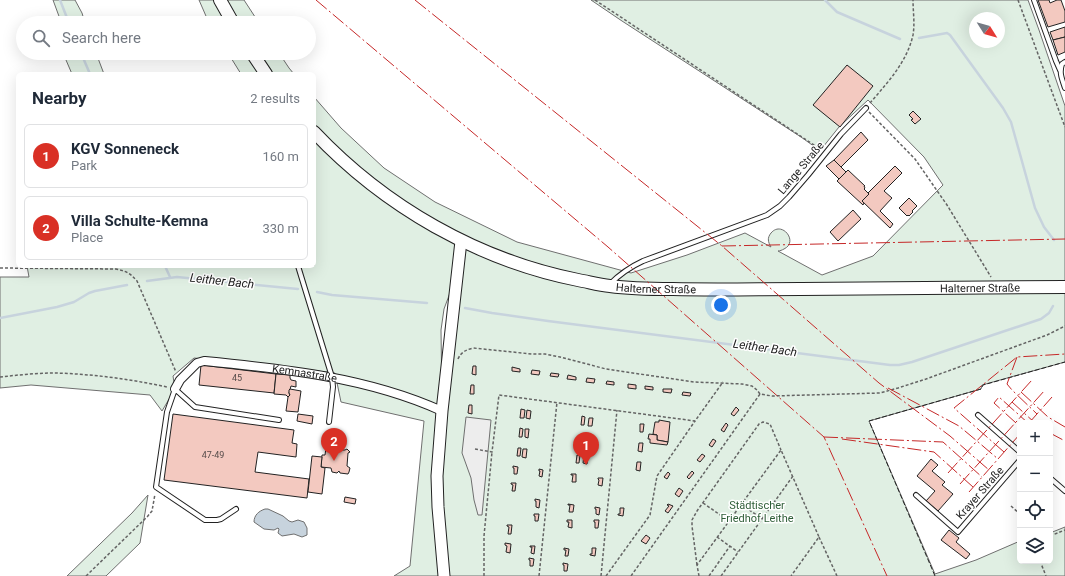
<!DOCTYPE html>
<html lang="en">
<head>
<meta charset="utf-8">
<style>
	body { margin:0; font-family:Roboto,sans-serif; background:#f2f2f3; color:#1f2937 }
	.controls { position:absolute; right:12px; bottom:12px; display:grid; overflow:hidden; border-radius:6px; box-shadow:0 4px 16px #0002 }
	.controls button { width:36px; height:36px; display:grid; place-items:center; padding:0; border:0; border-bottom:1px solid #e0e1e3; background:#fff; color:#1f2937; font:20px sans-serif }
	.compass { position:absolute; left:969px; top:12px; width:36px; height:36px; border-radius:50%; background:#fff; box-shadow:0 4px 16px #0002; rotate:127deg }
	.you { position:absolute; left:721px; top:305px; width:14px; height:14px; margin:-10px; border:3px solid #fff; border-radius:50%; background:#1a73e8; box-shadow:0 0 0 6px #1a73e833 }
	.badge { display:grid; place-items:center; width:26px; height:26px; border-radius:50%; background:#d93025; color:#fff; font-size:13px; font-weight:700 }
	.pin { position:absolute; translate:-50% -33px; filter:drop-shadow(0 1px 2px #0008) }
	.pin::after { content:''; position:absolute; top:21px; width:14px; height:12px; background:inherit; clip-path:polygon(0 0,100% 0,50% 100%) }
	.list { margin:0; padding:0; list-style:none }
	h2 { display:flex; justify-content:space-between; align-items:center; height:52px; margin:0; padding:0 16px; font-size:17px }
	h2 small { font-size:13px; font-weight:400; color:#747a83 }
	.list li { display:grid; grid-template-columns:26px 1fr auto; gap:12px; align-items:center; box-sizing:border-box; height:64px; margin:0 8px 8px; padding:0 8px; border:1px solid #e0e1e3; border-radius:6px }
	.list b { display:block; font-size:15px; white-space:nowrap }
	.list p { margin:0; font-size:13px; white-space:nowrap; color:#747a83 }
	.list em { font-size:13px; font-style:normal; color:#747a83 }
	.icon { flex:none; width:22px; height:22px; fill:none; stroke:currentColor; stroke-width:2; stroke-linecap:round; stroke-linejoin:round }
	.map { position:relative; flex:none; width:1065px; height:576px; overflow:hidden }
	.search { position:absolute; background:#fff; box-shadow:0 4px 16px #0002; left:16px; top:16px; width:300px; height:44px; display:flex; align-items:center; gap:10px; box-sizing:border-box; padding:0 14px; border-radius:22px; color:#747a83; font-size:15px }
	.panel { position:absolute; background:#fff; box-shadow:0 4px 16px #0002; left:16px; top:72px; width:300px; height:196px; border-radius:6px }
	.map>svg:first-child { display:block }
	.green { fill:#e0efe3; stroke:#6f6f6f; fill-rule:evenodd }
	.parking { fill:#ededed; stroke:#6f6f6f }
	.water { fill:#c7d3dd; stroke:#6f6f6f }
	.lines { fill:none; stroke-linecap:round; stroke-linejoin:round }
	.stream { stroke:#c7d3dd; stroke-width:2.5 }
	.building { fill:#f3c9c0; stroke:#222 }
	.lane-casing { stroke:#222; stroke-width:6 }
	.street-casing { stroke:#222; stroke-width:10 }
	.secondary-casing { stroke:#222; stroke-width:13 }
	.primary-casing { stroke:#222; stroke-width:14 }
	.path { stroke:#646464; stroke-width:1.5; stroke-dasharray:3 2; stroke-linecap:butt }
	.lane { stroke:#fff; stroke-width:4 }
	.street { stroke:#fff; stroke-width:8 }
	.secondary { stroke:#fff; stroke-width:11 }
	.primary { stroke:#fff; stroke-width:12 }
	.fence { stroke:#222; stroke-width:1; stroke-dasharray:5 2; stroke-linecap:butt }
	.power { stroke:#c62828; stroke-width:1; stroke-dasharray:14 3 2 3; stroke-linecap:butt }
	.labels { text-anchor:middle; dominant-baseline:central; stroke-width:3; stroke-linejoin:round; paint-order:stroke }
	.number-label { font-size:9px; fill:#564c4a }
	.street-label { font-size:11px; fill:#222; stroke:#fff }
	.park-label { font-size:11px; fill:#2f5e38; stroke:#fff }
	.water-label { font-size:12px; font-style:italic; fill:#222; stroke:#fff }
</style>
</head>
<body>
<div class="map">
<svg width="1065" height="576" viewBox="0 0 1065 576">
	<rect width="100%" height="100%" fill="#fff"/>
	<g class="green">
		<path d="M53 0H75L82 13 85 23H61L60 19Z"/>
		<path d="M199 0H244L259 23H209Z"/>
		<path d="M591 0H1028L1039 30 1065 106V287L910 286 634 288 554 274 515 262 477 248 461 240 419 216 418 218 460 241 457 274 444 309 441 330 442 402 439 439C444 431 442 419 443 409 450 353 456 298 461 242L514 264 553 276 603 286 633 290 699 291 835 290 1065 288V362L982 385 981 389 869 421 935 574 976 560 1020 541V561H1050V533L1065 527V576H394L410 566 424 421 341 402 335 373 194 358 173 376 175 389 162 411 150 395 31 385 0 388V277H29L27 266H314V97L341 128 384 168 435 202 517 242 631 273 687 255 745 233 771 247C768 242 767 238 771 233 782 220 799 242 784 249 782 250 780 251 778 251L822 275 873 256 943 185 924 157 868 100 839 127 819 152 815 147 801 137 622 21ZM975 18H999V42H975Z"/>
		<path d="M63 53H96L104 74H72Z"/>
		<path d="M228 53H279L289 68 294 74H241Z"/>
		<path d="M148 495 140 543 106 576H67L132 513Z"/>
	</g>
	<path class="parking" d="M466 417 491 420 482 515H478L474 500 471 478 462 453Z"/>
	<path class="water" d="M265 509H268L283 516 289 521 292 522 298 520 304 522 307 528V535L302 537 294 534 282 536 278 533 279 529 278 528 274 530 264 529 254 522C254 515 259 511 265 509Z"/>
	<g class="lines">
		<g class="stream">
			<path d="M60 0 69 23"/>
			<path d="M825 0 837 12 900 39"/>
			<path d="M919 38 947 33 950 35 1003 108 1011 122 1035 208 1044 227 1054 240"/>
			<path d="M81 53 90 74"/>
			<path d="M165 266 170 277"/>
			<path d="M147 281 177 277 298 289"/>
			<path d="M317 292 332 295 427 303"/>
			<path d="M465 308 492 313 548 321 890 365H899L912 362 1041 319 1049 313 1053 306"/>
			<path d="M0 318 57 307 74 302 89 293 95 291 127 285"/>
		</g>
	</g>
	<g class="building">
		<path d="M1038 0H1049L1050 3 1057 0H1061L1065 11V22L1048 27Z"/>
		<path d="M1065 27V37L1053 40 1050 32Z"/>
		<path d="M1065 37V52L1058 55 1053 40Z"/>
		<path d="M847 65 873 86 840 127 813 105Z"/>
		<path d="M913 111 921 119 915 124 911 120 913 119 909 115Z"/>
		<path d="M861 132 868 140 841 167 834 160Z"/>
		<path d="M834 160 846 172 839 179 826 166Z"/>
		<path d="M895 166 902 173 884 191 892 198 880 211 893 224 890 228 862 201 869 194 868 193Z"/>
		<path d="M848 170 865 186H864L865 188 864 189 869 194 862 201 864 203 863 205 837 181Z"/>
		<path d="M909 198 917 206 912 211 913 212 909 216 908 215 907 216 899 208Z"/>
		<path d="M853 210 861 219 838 241 830 232Z"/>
		<path d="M201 365 276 374 274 393 199 385Z"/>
		<path d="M473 366H476V375L472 374Z"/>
		<path d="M512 367 520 369V372L512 371Z"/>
		<path d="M532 370 540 371 539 375 531 374Z"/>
		<path d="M551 373 559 374 558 377 550 376Z"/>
		<path d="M276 374 290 375V378L291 380 296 381V387L291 386 289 393 290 395 288 397 286 395 274 394Z"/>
		<path d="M568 375 576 377V380L567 379Z"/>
		<path d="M587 378 595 379 594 383 586 382Z"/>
		<path d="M607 381 614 382V385L606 384Z"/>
		<path d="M628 384 636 385V389L628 388Z"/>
		<path d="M471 385H474V394H470Z"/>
		<path d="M645 386 653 387V390L645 389Z"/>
		<path d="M290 389 301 391 298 412 286 411 288 397 290 395 289 393V390Z"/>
		<path d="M663 389H672L671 393 663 392Z"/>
		<path d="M683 392 691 393 690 396 682 395Z"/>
		<path d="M469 405H472V414L468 413Z"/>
		<path d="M736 407 739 410 734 416 731 414Z"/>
		<path d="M521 409 525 410 524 418H520Z"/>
		<path d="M527 410 531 411 530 419 526 418Z"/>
		<path d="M173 414 294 430 292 443 297 444 296 457 258 452 255 472 309 479 307 498 164 480Z"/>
		<path d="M298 414 313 416 312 424 297 421Z"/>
		<path d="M582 416 585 417 584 425H581Z"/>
		<path d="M589 418H593L592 426H588Z"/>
		<path d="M659 420 670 422 668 442 657 440V435L653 434 655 422H659Z"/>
		<path d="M726 423 728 425 724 432 721 430Z"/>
		<path d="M640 424H644L643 432H640Z"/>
		<path d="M520 428 523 429 522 437H519Z"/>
		<path d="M525 429H529L528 438 525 437Z"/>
		<path d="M649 434 657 435V440L668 442 667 445 650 443V439H648Z"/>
		<path d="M579 436H583L582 444H578Z"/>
		<path d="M587 437H590L589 445H586Z"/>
		<path d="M713 439 716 441 712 447 709 445Z"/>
		<path d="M639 443H643L642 452 638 451Z"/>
		<path d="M333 446 342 447 341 450H345L347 449 350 452 348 453 347 466 350 468 349 472 348 474 340 473 339 471 337 473 332 472 331 468 321 467 322 455H325L326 448H333Z"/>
		<path d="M518 448H521L520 456H517Z"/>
		<path d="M523 449H527L526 458 522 457Z"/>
		<path d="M702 454 705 456 700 462 697 460Z"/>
		<path d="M577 455H580L579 463H576Z"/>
		<path d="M584 455H588L587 464 583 463Z"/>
		<path d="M312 456 322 457 321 467 325 468 322 494 308 492Z"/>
		<path d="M931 459 938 465 932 471 945 482 942 485 953 494 938 511 926 501 935 491 917 476Z"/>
		<path d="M637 462H641L640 471 636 470Z"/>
		<path d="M513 466 518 467 517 474H514V468H513Z"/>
		<path d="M539 469 543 470 542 477 539 476 540 471H539Z"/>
		<path d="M692 471 694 473 689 479 687 477Z"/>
		<path d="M668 472 670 474 667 479 664 477Z"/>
		<path d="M571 474H576V482H572L573 475H571Z"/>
		<path d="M598 478H603L602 486 598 485 599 480 598 479Z"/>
		<path d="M511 483H516L515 491H512L513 485 511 484Z"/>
		<path d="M679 488 683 491 679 497 675 494Z"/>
		<path d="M345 497 356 499 355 504 344 502Z"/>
		<path d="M535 499 540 500 539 508 536 507V501H535Z"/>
		<path d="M568 504 574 505 573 512H569L570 505H568Z"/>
		<path d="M668 504 673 506 668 513 665 511 669 506 667 505Z"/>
		<path d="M595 507 600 508 599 515 596 514V509H595Z"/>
		<path d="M620 508H624L623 516 618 515V514H620Z"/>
		<path d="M534 514H539L538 521H535V516H534Z"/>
		<path d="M567 520H572V528L568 527 569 522H567Z"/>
		<path d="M594 520H599L598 528H595V522H594Z"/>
		<path d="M507 525H512L511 534H508L509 527 507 526Z"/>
		<path d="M949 530 959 538 956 542 970 554 966 559 941 540Z"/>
		<path d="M646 535 650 538 646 544 641 541Z"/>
		<path d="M505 543 511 544 510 553 506 552 507 546 505 545Z"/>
		<path d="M530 546H535L534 554 531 553 532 547H530Z"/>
		<path d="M564 548 569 549 568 556H565L566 550H564Z"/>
		<path d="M592 548H596L595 556 590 555V554H592Z"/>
		<path d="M529 558 534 559 533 566H530V560H529Z"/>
		<path d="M563 563 568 564 567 571H564V565H563Z"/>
	</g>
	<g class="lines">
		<g class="lane-casing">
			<g id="lane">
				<path d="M1034 0 1056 61 1060 70"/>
				<path d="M1065 62 1062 64C1059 73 1062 79 1065 88"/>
				<path d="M298 266 332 377 333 387 329 422"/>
				<path d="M610 284C620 274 630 267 643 261L767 215 780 206 789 197 808 175 841 134 866 108"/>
				<path d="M978 415 1020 452"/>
				<path d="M1050 478 1065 491"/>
				<path d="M916 495 958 532 1020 460"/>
				<path d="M236 509 221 519 217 520H205L156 487 167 412 175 389 195 407 279 420"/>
			</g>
		</g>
		<g class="street-casing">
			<g id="street">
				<path id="s1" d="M175 389 180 380 197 363 204 361C285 369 367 377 442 411"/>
			</g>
		</g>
		<g class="secondary-casing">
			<path id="secondary" d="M444 576 438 507 437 476 442 411 461 241"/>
		</g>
		<g class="primary-casing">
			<g id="primary">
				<path d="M220 0 233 23"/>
				<path d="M252 53 266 74"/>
				<path id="s2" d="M314 132C385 207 478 260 578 280 589 282 599 285 610 286 631 289 652 289 673 289 716 290 759 289 801 289 889 289 977 288 1065 287"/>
			</g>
		</g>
		<g class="path">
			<path d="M595 0 820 149"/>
			<path d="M1018 0 1065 127"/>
			<path d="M870 103C888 82 907 62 913 35 915 24 913 11 913 0"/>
			<path d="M869 112 915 159 947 205 991 277"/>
			<path d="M0 268 116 269C126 271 130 273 137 281L176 372"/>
			<path d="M458 359C461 352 466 350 473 348L532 354H545L560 357 606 369 694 382 742 384 752 386 757 390 760 394 772 396 880 393 898 388 926 379 1047 335 1065 326"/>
			<path d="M0 377C18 375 37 373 55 373 92 374 130 379 167 387"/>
			<path d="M475 449 492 452 499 395 695 421 723 382"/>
			<path d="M703 503 729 521"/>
			<path d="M741 504 762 519"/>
			<path d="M1011 506 1020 514"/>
			<path d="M1050 536 1065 530"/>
			<path d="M717 537 738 552"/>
			<path d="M819 537 837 576"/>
			<path d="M1040 561 1046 576"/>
			<path d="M697 565 692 526V520L697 511 759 424 763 422 770 424 781 450"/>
			<path d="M86 576 147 517 152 511 155 494"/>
			<path d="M484 576V536L492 452"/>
			<path d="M539 576 557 402"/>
			<path d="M601 576 617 410"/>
			<path d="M606 576 650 515 657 476 695 421"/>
			<path d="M631 576 760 394"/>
			<path d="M699 576 697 565 781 450 819 537 791 576"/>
			<path d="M709 576 730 546"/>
			<path d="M721 576 793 476"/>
		</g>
		<use href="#lane" class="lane"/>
		<use href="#street" class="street"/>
		<use href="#secondary" class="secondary"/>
		<use href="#primary" class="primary"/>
		<path class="fence" d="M935 576 869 421 981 389 983 385 1065 362"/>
		<g class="power">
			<path d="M316 0 608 247 824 437 887 576"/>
			<path d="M415 0 722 246 879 383 950 436 989 470"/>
			<path d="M722 246 1065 239"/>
			<path d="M1017 357 1007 384 1012 390 1037 414"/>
			<path d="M888 388 959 426 977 441 998 459"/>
			<path d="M1021 392 1048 417 1065 427"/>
			<path d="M1012 402 1035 423"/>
			<path d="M1016 423 994 403 999 397 1028 423"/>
			<path d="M1029 423 1052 397"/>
			<path d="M1050 433 1065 441"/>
			<path d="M824 437 943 442 982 477"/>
			<path d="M842 439 934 452 973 487"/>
			<path d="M1004 452 954 408 1017 357 1065 354"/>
			<path d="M948 473 1032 380"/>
			<path d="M960 484 1045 390"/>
			<path d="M969 492 1020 434"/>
		</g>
	</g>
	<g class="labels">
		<g class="number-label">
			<text x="237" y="378">45</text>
			<text x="213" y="455">47-49</text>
		</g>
		<g class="street-label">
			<text transform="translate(801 168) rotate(-50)">Lange Straße</text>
			<text stroke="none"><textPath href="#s2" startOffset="386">Halterner Straße</textPath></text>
			<text stroke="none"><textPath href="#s2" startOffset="710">Halterner Straße</textPath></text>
			<text stroke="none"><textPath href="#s1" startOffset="143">Kemnastraße</textPath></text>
			<text transform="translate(980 493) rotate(-49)">Krayer Straße</text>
		</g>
		<g class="park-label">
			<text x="757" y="505">Städtischer<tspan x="757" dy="13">Friedhof Leithe</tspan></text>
		</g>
		<g class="water-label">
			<text transform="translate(222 281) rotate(6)">Leither Bach</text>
			<text transform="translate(765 348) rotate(8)">Leither Bach</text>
		</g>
	</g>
</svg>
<div class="controls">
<button>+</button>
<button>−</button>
<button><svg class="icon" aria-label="locate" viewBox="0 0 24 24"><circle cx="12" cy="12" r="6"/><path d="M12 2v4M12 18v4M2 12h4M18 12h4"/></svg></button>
<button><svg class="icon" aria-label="layers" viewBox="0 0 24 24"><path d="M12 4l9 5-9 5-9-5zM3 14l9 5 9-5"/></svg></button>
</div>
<svg class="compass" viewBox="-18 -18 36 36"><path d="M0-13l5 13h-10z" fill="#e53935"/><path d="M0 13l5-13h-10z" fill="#747a83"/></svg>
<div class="you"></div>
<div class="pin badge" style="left:586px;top:465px">1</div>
<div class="pin badge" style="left:334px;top:461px">2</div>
<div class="search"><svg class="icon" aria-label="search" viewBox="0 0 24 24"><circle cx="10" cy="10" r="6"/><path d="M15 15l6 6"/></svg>Search here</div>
<section class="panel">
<h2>Nearby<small>2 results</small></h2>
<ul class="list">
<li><span class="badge">1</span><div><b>KGV Sonneneck</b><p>Park</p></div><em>160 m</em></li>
<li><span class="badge">2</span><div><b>Villa Schulte-Kemna</b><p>Place</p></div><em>330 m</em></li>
</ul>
</section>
</div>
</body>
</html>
